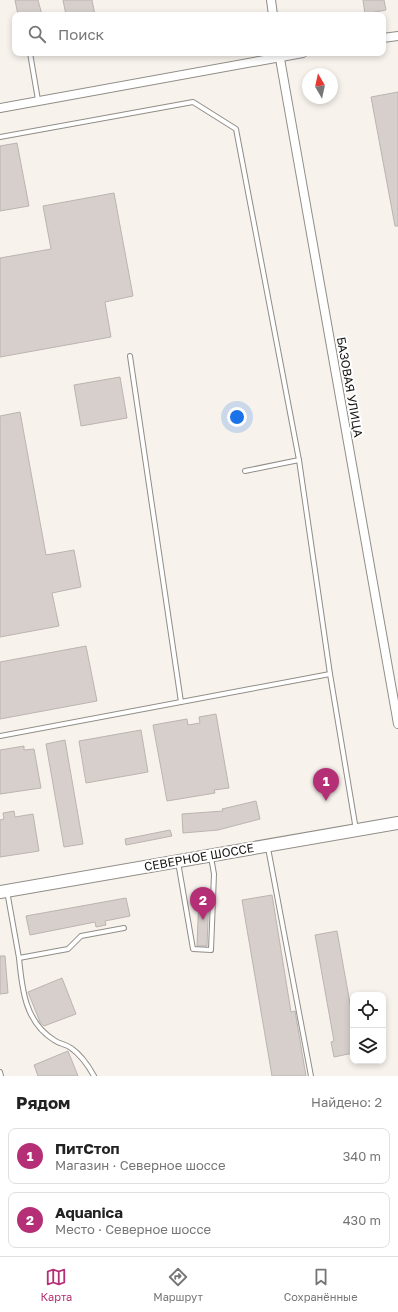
<!DOCTYPE html>
<html lang="ru">
<head>
<meta charset="utf-8">
<style>
	body { margin:0; font-family:"Golos Text",sans-serif; background:#f2f2f2; color:#222 }
	.controls { position:absolute; right:12px; bottom:12px; display:grid; overflow:hidden; border-radius:8px; box-shadow:0 2px 6px #0003 }
	.controls button { width:36px; height:36px; display:grid; place-items:center; padding:0; border:0; border-bottom:1px solid #e0e0e0; background:#fff; color:#222; font:20px sans-serif }
	.compass { position:absolute; left:302px; top:68px; width:36px; height:36px; border-radius:50%; background:#fff; box-shadow:0 2px 6px #0003; rotate:351deg }
	.you { position:absolute; left:237px; top:417px; width:14px; height:14px; margin:-10px; border:3px solid #fff; border-radius:50%; background:#1a73e8; box-shadow:0 0 0 6px #1a73e833 }
	.badge { display:grid; place-items:center; width:26px; height:26px; border-radius:50%; background:#b42f75; color:#fff; font-size:13px; font-weight:700 }
	.pin { position:absolute; translate:-50% -33px; filter:drop-shadow(0 1px 2px #0008) }
	.pin::after { content:''; position:absolute; top:21px; width:14px; height:12px; background:inherit; clip-path:polygon(0 0,100% 0,50% 100%) }
	.list { margin:0; padding:0; list-style:none }
	h2 { display:flex; justify-content:space-between; align-items:center; height:52px; margin:0; padding:0 16px; font-size:17px }
	h2 small { font-size:13px; font-weight:400; color:#767676 }
	.list li { display:grid; grid-template-columns:26px 1fr auto; gap:12px; align-items:center; box-sizing:border-box; height:56px; margin:0 8px 8px; padding:0 8px; border:1px solid #e0e0e0; border-radius:8px }
	.list b { display:block; font-size:15px; white-space:nowrap }
	.list p { margin:0; font-size:13px; white-space:nowrap; color:#767676 }
	.list em { font-size:13px; font-style:normal; color:#767676 }
	.icon { flex:none; width:22px; height:22px; fill:none; stroke:currentColor; stroke-width:2; stroke-linecap:round; stroke-linejoin:round }
	.map { position:relative; flex:none; width:398px; height:1076px; overflow:hidden }
	.search { position:absolute; background:#fff; box-shadow:0 2px 6px #0003; left:12px; right:12px; top:12px; height:44px; display:flex; align-items:center; gap:10px; box-sizing:border-box; padding:0 14px; border-radius:8px; color:#767676; font-size:15px }
	.sheet { height:180px; background:#fff }
	nav { display:flex; justify-content:space-around; align-items:center; box-sizing:border-box; height:56px; border-top:1px solid #e0e0e0; background:#fff; font-size:11px; color:#767676 }
	nav a { display:grid; justify-items:center; gap:2px }
	nav .on { color:#b42f75 }
	.map>svg:first-child { display:block }
	.building { fill:#d6cfcb; stroke:#bbb4b1 }
	.lines { fill:none; stroke-linecap:round; stroke-linejoin:round }
	.service-casing { stroke:#918d87; stroke-width:6 }
	.minor-casing { stroke:#918d87; stroke-width:10 }
	.secondary-casing { stroke:#918d87; stroke-width:14 }
	.service { stroke:#fff; stroke-width:4 }
	.minor { stroke:#fff; stroke-width:8 }
	.secondary { stroke:#fff; stroke-width:12 }
	.labels { text-anchor:middle; dominant-baseline:central; stroke-width:4; stroke-linejoin:round; paint-order:stroke }
	.street-label { font-size:12px; fill:#161413; stroke:#fff }
</style>
</head>
<body>
<div class="map">
<svg width="398" height="1076" viewBox="0 0 398 1076">
	<rect width="100%" height="100%" fill="#f7f2ec"/>
	<g class="building">
		<path d="M15 0H38L42 15H18Z"/>
		<path d="M63 0H92L95 15H66Z"/>
		<path d="M363 0H384L386 10 365 14Z"/>
		<path d="M398 92V226H395L371 97Z"/>
		<path d="M17 143 29 206 0 211V146Z"/>
		<path d="M114 193 133 296 105 302 111 337 0 357V258L51 249 43 206Z"/>
		<path d="M120 377 127 418 81 426 74 385Z"/>
		<path d="M20 412 46 555 74 550 81 587 52 593 59 626 0 637V416Z"/>
		<path d="M86 646 97 701 0 719V662Z"/>
		<path d="M216 714 229 788 214 790 215 793 167 801 153 725 187 719 188 725 200 723 199 717Z"/>
		<path d="M141 730 148 772 86 783 79 741Z"/>
		<path d="M65 740 83 844 64 847 46 744Z"/>
		<path d="M24 746V750L34 749 41 788 0 794V750Z"/>
		<path d="M256 801 260 819 218 830 183 833 182 814 223 811 222 809Z"/>
		<path d="M14 811 15 817 33 814 39 851 0 857V820L4 819 3 813Z"/>
		<path d="M170 830 172 836 126 845 125 839Z"/>
		<path d="M199 894H209L207 946H197Z"/>
		<path d="M272 895 291 1012 295 1011 306 1076H272L242 900Z"/>
		<path d="M126 898 130 916 105 921 106 925 96 927 95 922 30 935 26 916Z"/>
		<path d="M337 931 353 1020V1053L334 1057 331 1042 334 1041 315 935Z"/>
		<path d="M0 956H5L8 993 0 994Z"/>
		<path d="M62 978 76 1014 44 1026 40 1022 28 992Z"/>
		<path d="M68 1051 78 1076H38L34 1065Z"/>
	</g>
	<g class="lines">
		<g class="service-casing">
			<g id="service">
				<path d="M30 53 38 100"/>
				<path d="M0 137 193 102 236 129 299 460 330 674 356 830"/>
				<path d="M130 356 181 702"/>
				<path d="M245 471 299 460"/>
				<path d="M0 736 330 674"/>
				<path d="M268 848 311 1076"/>
				<path d="M178 862 193 949 211 950 214 874 211 857"/>
				<path d="M7 891 19 958 68 949 81 936 124 928"/>
				<path d="M19 958C22 989 25 1022 54 1040 59 1044 66 1044 71 1048 81 1055 88 1065 94 1076"/>
				<path d="M0 1072 1 1076"/>
			</g>
		</g>
		<g class="minor-casing">
			<g id="minor">
				<path d="M271 0 273 15"/>
				<path d="M383 38 398 36"/>
				<path d="M279 53 398 724"/>
				<path d="M0 108 303 53"/>
			</g>
		</g>
		<g class="secondary-casing">
			<path id="secondary" d="M0 892 398 823"/>
		</g>
		<use href="#service" class="service"/>
		<use href="#minor" class="minor"/>
		<use href="#secondary" class="secondary"/>
	</g>
	<g class="labels">
		<g class="street-label">
			<text transform="translate(350 387) rotate(80)">БАЗОВАЯ УЛИЦА</text>
			<text transform="translate(199 857) rotate(-10)">СЕВЕРНОЕ ШОССЕ</text>
		</g>
	</g>
</svg>
<div class="controls">
<button><svg class="icon" aria-label="locate" viewBox="0 0 24 24"><circle cx="12" cy="12" r="6"/><path d="M12 2v4M12 18v4M2 12h4M18 12h4"/></svg></button>
<button><svg class="icon" aria-label="layers" viewBox="0 0 24 24"><path d="M12 4l9 5-9 5-9-5zM3 14l9 5 9-5"/></svg></button>
</div>
<svg class="compass" viewBox="-18 -18 36 36"><path d="M0-13l5 13h-10z" fill="#e53935"/><path d="M0 13l5-13h-10z" fill="#767676"/></svg>
<div class="you"></div>
<div class="pin badge" style="left:326px;top:801px">1</div>
<div class="pin badge" style="left:203px;top:920px">2</div>
<div class="search"><svg class="icon" aria-label="search" viewBox="0 0 24 24"><circle cx="10" cy="10" r="6"/><path d="M15 15l6 6"/></svg>Поиск</div>
</div>
<section class="sheet">
<h2>Рядом<small>Найдено: 2</small></h2>
<ul class="list">
<li><span class="badge">1</span><div><b>ПитСтоп</b><p>Магазин · Северное шоссе</p></div><em>340 m</em></li>
<li><span class="badge">2</span><div><b>Aquanica</b><p>Место · Северное шоссе</p></div><em>430 m</em></li>
</ul>
</section>
<nav>
<a class="on"><svg class="icon" aria-label="map" viewBox="0 0 24 24"><path d="M3 6l6-2 6 2 6-2v14l-6 2-6-2-6 2zM9 4v14M15 6v14"/></svg>Карта</a>
<a><svg class="icon" aria-label="directions" viewBox="0 0 24 24"><path d="M12 3l9 9-9 9-9-9zM9 14v-3h6M13 9l2 2-2 2"/></svg>Маршрут</a>
<a><svg class="icon" aria-label="saved" viewBox="0 0 24 24"><path d="M7 4h10v16l-5-4-5 4z"/></svg>Сохранённые</a>
</nav>
</body>
</html>
